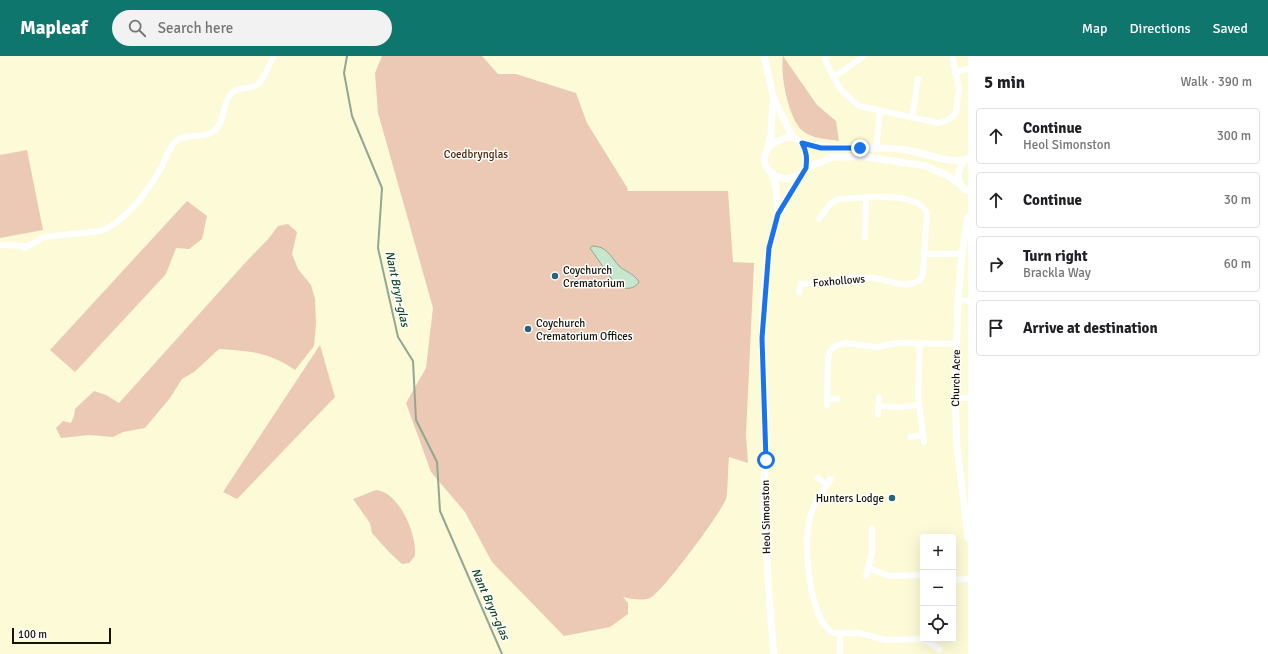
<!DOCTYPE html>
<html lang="en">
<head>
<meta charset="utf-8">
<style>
	body { margin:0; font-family:Signika,sans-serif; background:#f2f2f2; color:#202124 }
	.controls { position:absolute; right:12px; bottom:12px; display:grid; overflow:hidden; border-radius:4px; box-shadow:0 4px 16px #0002 }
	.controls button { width:36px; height:36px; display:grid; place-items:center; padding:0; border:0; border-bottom:1px solid #e0e0e0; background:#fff; color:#202124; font:20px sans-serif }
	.scale { position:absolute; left:12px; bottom:10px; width:99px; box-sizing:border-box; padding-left:4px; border:2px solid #141307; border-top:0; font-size:11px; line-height:14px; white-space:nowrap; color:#141307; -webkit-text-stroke:3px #fff; paint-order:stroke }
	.stop { position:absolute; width:12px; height:12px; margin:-9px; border:3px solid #1a73e8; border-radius:50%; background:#fff }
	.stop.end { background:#1a73e8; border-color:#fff; box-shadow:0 1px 4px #0008 }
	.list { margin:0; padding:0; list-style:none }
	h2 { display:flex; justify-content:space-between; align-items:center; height:52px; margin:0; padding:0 16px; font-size:17px }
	h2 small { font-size:13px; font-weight:400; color:#757577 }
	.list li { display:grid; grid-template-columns:26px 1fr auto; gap:12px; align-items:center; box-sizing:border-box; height:56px; margin:0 8px 8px; padding:0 8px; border:1px solid #e0e0e0; border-radius:4px }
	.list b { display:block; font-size:15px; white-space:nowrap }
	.list p { margin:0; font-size:13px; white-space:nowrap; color:#757577 }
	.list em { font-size:13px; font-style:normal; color:#757577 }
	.icon { flex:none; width:22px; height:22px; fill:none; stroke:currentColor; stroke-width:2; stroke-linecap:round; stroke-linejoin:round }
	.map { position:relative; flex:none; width:968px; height:598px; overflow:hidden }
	header { display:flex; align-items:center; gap:24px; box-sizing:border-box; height:56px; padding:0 20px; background:#0f766e; color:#fff }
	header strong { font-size:19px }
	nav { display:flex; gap:22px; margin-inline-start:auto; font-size:14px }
	.search { width:280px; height:36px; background:#f2f2f2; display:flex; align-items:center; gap:10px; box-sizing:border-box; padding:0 14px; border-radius:22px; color:#757577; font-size:15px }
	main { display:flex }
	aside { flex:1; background:#fff }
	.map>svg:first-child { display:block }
	.green { fill:#ebc9b4 }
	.water { fill:#c6e7ce; stroke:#91a792 }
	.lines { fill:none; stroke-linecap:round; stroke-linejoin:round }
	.stream { stroke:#91a792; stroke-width:2 }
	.minor { stroke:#fff; stroke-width:6 }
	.tertiary { stroke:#fff; stroke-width:7 }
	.route { stroke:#1a73e8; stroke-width:5 }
	.poi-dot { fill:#27647b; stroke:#fff; stroke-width:1.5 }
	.labels { text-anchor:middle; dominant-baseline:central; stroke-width:3; stroke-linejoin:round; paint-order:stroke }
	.park-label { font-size:11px; fill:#4d2300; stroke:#fff }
	.poi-label { font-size:11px; fill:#141307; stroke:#fff; text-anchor:start }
	.street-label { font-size:11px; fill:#141307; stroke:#fff }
	.water-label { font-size:12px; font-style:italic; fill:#134828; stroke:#fff }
</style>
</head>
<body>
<header>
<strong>Mapleaf</strong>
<div class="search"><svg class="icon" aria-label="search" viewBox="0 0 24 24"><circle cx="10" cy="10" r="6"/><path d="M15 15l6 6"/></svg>Search here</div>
<nav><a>Map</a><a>Directions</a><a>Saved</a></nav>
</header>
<main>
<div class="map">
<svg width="968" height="598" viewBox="0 0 968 598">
	<rect width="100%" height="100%" fill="#fcfad7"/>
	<g class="green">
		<path d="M382 0H482L498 18H516L576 37 587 67 628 133 627 135H728L733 206 754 207 746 379 748 407 729 401C728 408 728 439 726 443 721 457 661 538 650 542 642 545 631 543 623 541L628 547V558L610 571 564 580 492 506 465 456 431 416 406 347 426 312 433 252 378 57 375 17Z"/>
		<path d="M783 0 817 49 836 65 839 85C827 83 813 83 803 75 788 63 780 18 783 0Z"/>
		<path d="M27 94 43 174 0 182V99Z"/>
		<path d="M187 145 207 160 202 183 189 193 176 192 166 218 75 316 50 294Z"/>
		<path d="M288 168 297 176 292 198 298 213 311 229 315 243 316 267 314 290 295 314C269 296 250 295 219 293L194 316 182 323 170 342 145 372 123 376 113 381 90 379 61 382 56 372 63 365 71 367 74 360 75 353 94 335 106 339 119 347 245 207 269 182 278 170Z"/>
		<path d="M320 289 335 341 237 443 223 436Z"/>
		<path d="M376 434C399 436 417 478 415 500L409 507 402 508 390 497 372 477 370 467 353 443Z"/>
	</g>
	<path class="water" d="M592 190C607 190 610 200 619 210 625 216 634 217 639 226 635 233 626 234 619 230 612 226 596 200 590 192Z"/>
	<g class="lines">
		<path class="stream" d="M347 0 344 17 352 60 382 132 378 192 398 281 413 305 416 364 437 406 440 455 502 598"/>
		<g class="minor">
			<path d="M825 0 827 9 841 34 859 50 939 67 948 64 956 57 959 32 952 0"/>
			<path d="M955 16 968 13"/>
			<path d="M834 21 864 0"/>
			<path d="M912 62 918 23"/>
			<path d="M876 93 880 56"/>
			<path d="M865 181 866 142"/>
			<path d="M0 189 28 190"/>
			<path d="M25 192 44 181 101 175C126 165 148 135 161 112 166 103 168 92 176 85 186 76 203 84 214 75 225 66 222 50 230 39 238 29 247 35 257 29 265 23 269 8 274 0"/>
			<path d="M924 198H962"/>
			<path d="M799 236 801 228C825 227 850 219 874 222 890 224 904 233 919 225L923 218 927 157C917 134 861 142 839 143L832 146 819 163"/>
			<path d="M958 244 968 245"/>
			<path d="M920 287 918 339 924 386"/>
			<path d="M955 342H968"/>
			<path d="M827 343H837"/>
			<path d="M827 349 828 303 830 295 835 290 845 287 877 291 897 287 956 288"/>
			<path d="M878 350 898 351 918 349"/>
			<path d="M878 358 879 342"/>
			<path d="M910 381 923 379"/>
			<path d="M818 422 827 429"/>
			<path d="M831 423C823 434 814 447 810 461 803 485 808 563 833 577H859L885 584 922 583 940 593"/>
			<path d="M868 512 889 520 923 519"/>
			<path d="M866 520 872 497V473"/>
			<path d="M953 524 968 523"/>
			<path d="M840 578V598"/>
		</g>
		<g class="tertiary">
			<path d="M764 0 774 43 793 82"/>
			<path d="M802 87C834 95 868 90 900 93 922 95 942 107 964 104"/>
			<path d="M768 92 771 78 773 45"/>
			<path d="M968 102C957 109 953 129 968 135"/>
			<path d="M806 112 833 101H867L926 110 946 119 960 128"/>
			<path d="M772 117 776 132 778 158"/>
			<path d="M968 161 962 198 958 244 955 342 957 390 968 482"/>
			<path d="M774 598C770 561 768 524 766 486 765 470 763 454 764 438 764 421 766 404 766 387 765 302 747 182 806 112 816 53 735 94 776 120 785 125 793 122 802 117"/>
		</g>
	</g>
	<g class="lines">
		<path class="route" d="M766 404 762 282 769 192 778 158 806 112C807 102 807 96 802 87L821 92H860"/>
	</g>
	<g class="poi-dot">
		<circle cx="555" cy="220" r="4"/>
		<circle cx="528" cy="273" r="4"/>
		<circle cx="892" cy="442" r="4"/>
	</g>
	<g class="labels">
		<g class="park-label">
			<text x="476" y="98">Coedbrynglas</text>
		</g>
		<g class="poi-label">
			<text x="563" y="214">Coychurch<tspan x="563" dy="13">Crematorium</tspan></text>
			<text x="536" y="267">Coychurch<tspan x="536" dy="13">Crematorium Offices</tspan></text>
			<text x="884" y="442" text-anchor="end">Hunters Lodge</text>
		</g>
		<g class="street-label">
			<text transform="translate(839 225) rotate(-5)">Foxhollows</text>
			<text transform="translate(956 322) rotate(-89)">Church Acre</text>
			<text transform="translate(766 461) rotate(-91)">Heol Simonston</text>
		</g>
		<g class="water-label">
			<text transform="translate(397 233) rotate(78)">Nant Bryn-glas</text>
			<text transform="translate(490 548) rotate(66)">Nant Bryn-glas</text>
		</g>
	</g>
</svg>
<div class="controls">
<button>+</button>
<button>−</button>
<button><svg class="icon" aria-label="locate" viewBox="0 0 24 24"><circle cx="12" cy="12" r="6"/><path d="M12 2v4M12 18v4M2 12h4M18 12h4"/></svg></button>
</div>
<div class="scale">100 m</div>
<div class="stop" style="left:766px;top:404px"></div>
<div class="stop end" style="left:860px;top:92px"></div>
</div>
<aside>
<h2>5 min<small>Walk · 390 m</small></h2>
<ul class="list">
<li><svg class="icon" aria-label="ahead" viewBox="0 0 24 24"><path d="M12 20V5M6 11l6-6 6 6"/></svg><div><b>Continue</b><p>Heol Simonston</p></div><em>300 m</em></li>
<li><svg class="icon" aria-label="ahead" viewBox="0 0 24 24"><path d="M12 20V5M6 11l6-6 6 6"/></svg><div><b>Continue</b></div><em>30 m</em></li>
<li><svg class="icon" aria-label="right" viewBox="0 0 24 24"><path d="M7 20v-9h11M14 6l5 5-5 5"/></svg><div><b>Turn right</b><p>Brackla Way</p></div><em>60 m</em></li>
<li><svg class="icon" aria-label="arrive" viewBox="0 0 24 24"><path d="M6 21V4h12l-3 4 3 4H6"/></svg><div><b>Arrive at destination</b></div></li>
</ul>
</aside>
</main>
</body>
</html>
